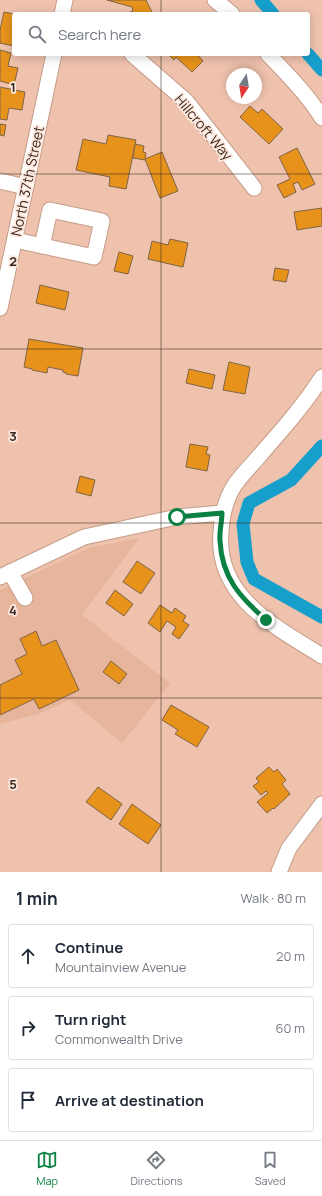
<!DOCTYPE html>
<html lang="en">
<head>
<meta charset="utf-8">
<style>
	body { margin:0; font-family:Manrope,sans-serif; background:#f2f2f3; color:#1f2937 }
	.compass { position:absolute; left:226px; top:68px; width:36px; height:36px; border-radius:50%; background:#fff; box-shadow:0 2px 10px #0003; rotate:192deg }
	.stop { position:absolute; width:12px; height:12px; margin:-9px; border:3px solid #0b8043; border-radius:50%; background:#fff }
	.stop.end { background:#0b8043; border-color:#fff; box-shadow:0 1px 4px #0008 }
	.list { margin:0; padding:0; list-style:none }
	h2 { display:flex; justify-content:space-between; align-items:center; height:52px; margin:0; padding:0 16px; font-size:17px }
	h2 small { font-size:13px; font-weight:400; color:#747a83 }
	.list li { display:grid; grid-template-columns:26px 1fr auto; gap:12px; align-items:center; box-sizing:border-box; height:64px; margin:0 8px 8px; padding:0 8px; border:1px solid #e0e1e3; border-radius:4px }
	.list b { display:block; font-size:15px; white-space:nowrap }
	.list p { margin:0; font-size:13px; white-space:nowrap; color:#747a83 }
	.list em { font-size:13px; font-style:normal; color:#747a83 }
	.icon { flex:none; width:22px; height:22px; fill:none; stroke:currentColor; stroke-width:2; stroke-linecap:round; stroke-linejoin:round }
	.map { position:relative; flex:none; width:322px; height:872px; overflow:hidden }
	.search { position:absolute; background:#fff; box-shadow:0 2px 10px #0003; left:12px; right:12px; top:12px; height:44px; display:flex; align-items:center; gap:10px; box-sizing:border-box; padding:0 14px; border-radius:4px; color:#747a83; font-size:15px }
	.sheet { height:268px; background:#fff }
	nav { display:flex; justify-content:space-around; align-items:center; box-sizing:border-box; height:56px; border-top:1px solid #e0e1e3; background:#fff; font-size:11px; color:#747a83 }
	nav a { display:grid; justify-items:center; gap:2px }
	nav .on { color:#0b8043 }
	.map>svg:first-child { display:block }
	.built { fill:#e7b59c }
	.lines { fill:none; stroke-linecap:round; stroke-linejoin:round }
	.canal { stroke:#179fcc; stroke-width:13 }
	.building { fill:#e6921b; stroke:#806445 }
	.minor-casing { stroke:#c69c87; stroke-width:17 }
	.minor { stroke:#fff; stroke-width:15 }
	.route { stroke:#0b8043; stroke-width:5 }
	.grid { fill:none; stroke:#392820; stroke-width:1; stroke-opacity:0.55 }
	.labels { text-anchor:middle; dominant-baseline:central; stroke-width:3.5; stroke-linejoin:round; paint-order:stroke }
	.street-label { font-size:14px; fill:#392820; stroke:#ffe8dd }
	.grid-label { font-size:13px; text-anchor:middle; font-weight:bold; fill:#392820; stroke:#ffe8dd; stroke-width:3.5; stroke-linejoin:round; paint-order:stroke }
</style>
</head>
<body>
<div class="map">
<svg width="322" height="872" viewBox="0 0 322 872">
	<rect width="100%" height="100%" fill="#eec2ad"/>
	<path class="built" d="M139 538 82 615 170 683 122 743 70 700 38 714 0 724V590L88 548Z"/>
	<g class="lines">
		<g class="canal">
			<path d="M261 0 273 14"/>
			<path d="M308 54 322 70"/>
			<path d="M322 446 291 480 249 503 243 524 247 562 254 579 322 617"/>
		</g>
	</g>
	<g class="building">
		<path d="M107 0H146L153 14H131L130 12 133 11 132 7Z"/>
		<path d="M4 12 14 14V46L0 43V30Z"/>
		<path d="M0 50 11 53 8 66 18 68 14 85 0 81Z"/>
		<path d="M168 54H197L203 61 192 72 176 57 174 60Z"/>
		<path d="M0 87 25 92 22 110 9 108 7 120 0 119Z"/>
		<path d="M250 106 258 113 262 109 283 129 269 144 240 117Z"/>
		<path d="M0 124 6 125 4 136 0 135Z"/>
		<path d="M108 135 136 140 126 189 109 186 110 177 76 170 83 139 106 144Z"/>
		<path d="M135 144 144 146 143 152 146 153 145 160 133 158Z"/>
		<path d="M297 148 315 184 302 190 298 182 293 184 296 192 284 198 277 185 290 179 279 157Z"/>
		<path d="M162 152 178 191 160 198 145 159Z"/>
		<path d="M322 208V226L297 230 294 212Z"/>
		<path d="M170 239 188 243 183 267 148 259 152 241 168 245Z"/>
		<path d="M119 252 133 256 128 274 114 271Z"/>
		<path d="M275 268 289 270 286 282 273 280Z"/>
		<path d="M40 285 69 292 65 310 36 303Z"/>
		<path d="M29 339 83 348 78 376 66 374V373L63 372V370L48 367 47 373 32 370V369L24 367Z"/>
		<path d="M229 362 250 367 245 394 223 390Z"/>
		<path d="M189 369 215 375 212 389 186 383Z"/>
		<path d="M190 444 208 447 206 454 210 455 207 471 186 467Z"/>
		<path d="M80 476 95 480 91 496 76 492Z"/>
		<path d="M137 561 155 573 141 594 123 582Z"/>
		<path d="M115 590 133 604 124 616 106 603Z"/>
		<path d="M160 605 172 613 175 608 186 616 183 621 189 625 179 639 172 634 176 627 167 621 160 632 148 623Z"/>
		<path d="M36 631 42 646 56 640 79 690 39 709 34 699 0 715V685L22 674 15 660 27 654 20 639Z"/>
		<path d="M111 661 127 674 119 684 103 672Z"/>
		<path d="M171 705 209 727 197 747 175 734 178 730 162 720Z"/>
		<path d="M269 767 274 772 277 769 286 780 282 784 290 794 274 809 273 808 267 813 257 802 268 793 266 791 261 795 253 786 259 782 256 778Z"/>
		<path d="M98 787 122 804 111 820 86 802Z"/>
		<path d="M132 804 161 825 148 844 119 824Z"/>
	</g>
	<g class="lines">
		<g class="minor-casing">
			<g id="minor">
				<path d="M215 0 232 14"/>
				<path d="M62 14 65 0"/>
				<path d="M132 54 187 102 254 188"/>
				<path d="M268 54C287 74 307 94 322 118"/>
				<path d="M0 181 26 187"/>
				<path d="M15 240 94 257 102 221 50 210 42 246"/>
				<path d="M0 308 54 54"/>
				<path d="M322 377C304 405 282 430 260 455 252 465 241 475 234 486 225 500 222 515 221 532 215 597 276 627 322 656"/>
				<path d="M10 572 25 598"/>
				<path d="M0 577 84 537 177 517 222 513"/>
				<path d="M279 872 289 848 322 804"/>
			</g>
		</g>
		<use href="#minor" class="minor"/>
	</g>
	<g class="lines">
		<path class="route" d="M177 517 222 513C222 522 219 532 220 541 222 578 240 597 266 620"/>
	</g>
	<path class="grid" d="M161 0V14M161 54V872M0 174H322M0 349H322M0 523H322M0 698H322"/>
	<g class="labels">
		<g class="street-label">
			<text transform="translate(204 127) rotate(50)">Hillcroft Way</text>
			<text transform="translate(27 181) rotate(-78)">North 37th Street</text>
		</g>
	</g>
	<g class="grid-label">
		<text x="13" y="92">1</text>
		<text x="13" y="266">2</text>
		<text x="13" y="441">3</text>
		<text x="13" y="615">4</text>
		<text x="13" y="789">5</text>
	</g>
</svg>
<svg class="compass" viewBox="-18 -18 36 36"><path d="M0-13l5 13h-10z" fill="#e53935"/><path d="M0 13l5-13h-10z" fill="#747a83"/></svg>
<div class="stop" style="left:177px;top:517px"></div>
<div class="stop end" style="left:266px;top:620px"></div>
<div class="search"><svg class="icon" aria-label="search" viewBox="0 0 24 24"><circle cx="10" cy="10" r="6"/><path d="M15 15l6 6"/></svg>Search here</div>
</div>
<section class="sheet">
<h2>1 min<small>Walk · 80 m</small></h2>
<ul class="list">
<li><svg class="icon" aria-label="ahead" viewBox="0 0 24 24"><path d="M12 20V5M6 11l6-6 6 6"/></svg><div><b>Continue</b><p>Mountainview Avenue</p></div><em>20 m</em></li>
<li><svg class="icon" aria-label="right" viewBox="0 0 24 24"><path d="M7 20v-9h11M14 6l5 5-5 5"/></svg><div><b>Turn right</b><p>Commonwealth Drive</p></div><em>60 m</em></li>
<li><svg class="icon" aria-label="arrive" viewBox="0 0 24 24"><path d="M6 21V4h12l-3 4 3 4H6"/></svg><div><b>Arrive at destination</b></div></li>
</ul>
</section>
<nav>
<a class="on"><svg class="icon" aria-label="map" viewBox="0 0 24 24"><path d="M3 6l6-2 6 2 6-2v14l-6 2-6-2-6 2zM9 4v14M15 6v14"/></svg>Map</a>
<a><svg class="icon" aria-label="directions" viewBox="0 0 24 24"><path d="M12 3l9 9-9 9-9-9zM9 14v-3h6M13 9l2 2-2 2"/></svg>Directions</a>
<a><svg class="icon" aria-label="saved" viewBox="0 0 24 24"><path d="M7 4h10v16l-5-4-5 4z"/></svg>Saved</a>
</nav>
</body>
</html>
